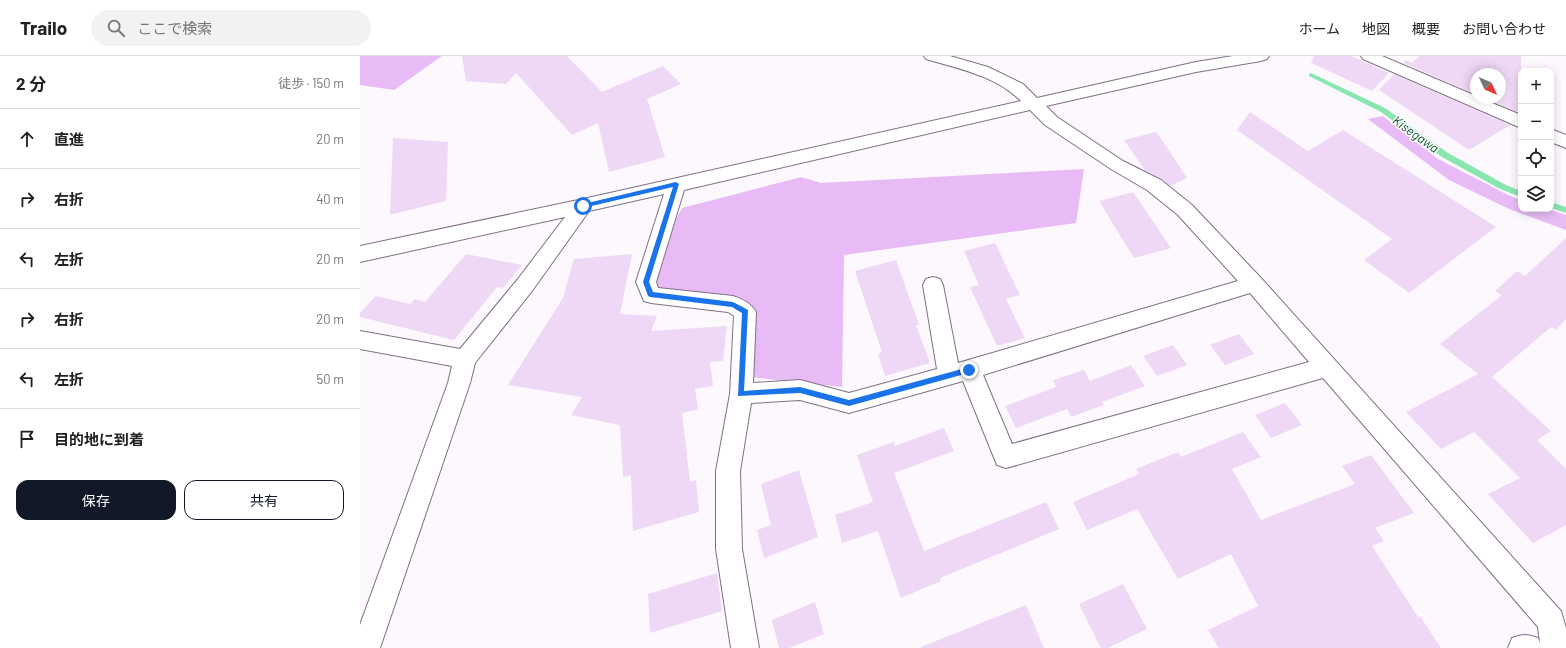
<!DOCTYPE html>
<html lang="ja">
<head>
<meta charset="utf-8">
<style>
	body { margin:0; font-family:Barlow,"Noto Sans JP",sans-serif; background:#f2f2f2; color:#202124 }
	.controls { position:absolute; right:12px; top:12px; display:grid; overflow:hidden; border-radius:8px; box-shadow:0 2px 10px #0003 }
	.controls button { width:36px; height:36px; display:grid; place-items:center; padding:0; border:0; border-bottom:1px solid #e0e0e0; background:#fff; color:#202124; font:20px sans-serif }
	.compass { position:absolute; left:1110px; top:12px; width:36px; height:36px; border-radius:50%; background:#fff; box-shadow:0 2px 10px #0003; rotate:134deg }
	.stop { position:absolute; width:12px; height:12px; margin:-9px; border:3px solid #1a73e8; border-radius:50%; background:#fff }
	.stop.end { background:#1a73e8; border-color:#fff; box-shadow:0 1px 4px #0008 }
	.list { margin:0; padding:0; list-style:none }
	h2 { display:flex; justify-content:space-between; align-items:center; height:52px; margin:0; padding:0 16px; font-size:17px }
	h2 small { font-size:13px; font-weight:400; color:#757577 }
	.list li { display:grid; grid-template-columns:26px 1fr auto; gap:12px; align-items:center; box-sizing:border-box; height:60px; padding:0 16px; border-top:1px solid #e0e0e0 }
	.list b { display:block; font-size:15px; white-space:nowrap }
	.list em { font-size:13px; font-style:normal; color:#757577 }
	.actions { display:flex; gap:8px; padding:12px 16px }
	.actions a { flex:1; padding:9px 0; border:1px solid #111827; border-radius:12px; text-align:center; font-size:14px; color:#111827 }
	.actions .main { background:#111827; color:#fff }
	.icon { flex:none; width:22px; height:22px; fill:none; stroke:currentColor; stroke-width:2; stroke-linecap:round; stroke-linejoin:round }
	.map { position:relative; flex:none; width:1206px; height:592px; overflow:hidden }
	header { display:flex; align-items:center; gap:24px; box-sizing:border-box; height:56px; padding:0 20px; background:#fff; border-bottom:1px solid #e0e0e0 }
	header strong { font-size:19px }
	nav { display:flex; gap:22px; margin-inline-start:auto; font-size:14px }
	.search { width:280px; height:36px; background:#f2f2f2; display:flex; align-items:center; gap:10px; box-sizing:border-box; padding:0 14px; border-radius:22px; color:#757577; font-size:15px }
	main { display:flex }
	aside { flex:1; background:#fff }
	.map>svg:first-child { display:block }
	.green { fill:#e8bbf6 }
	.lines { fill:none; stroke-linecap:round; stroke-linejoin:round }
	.stream { fill:#89e6ae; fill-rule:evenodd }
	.building { fill:#efd8f6 }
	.minor-casing { stroke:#807085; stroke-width:2 }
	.minor { fill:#fff; fill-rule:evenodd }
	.route { fill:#1a73e8 }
	.labels { text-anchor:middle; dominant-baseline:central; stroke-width:3; stroke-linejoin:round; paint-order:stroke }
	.far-water-label { font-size:13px; font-style:italic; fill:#0a5431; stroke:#fff }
</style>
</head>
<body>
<header>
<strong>Trailo</strong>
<div class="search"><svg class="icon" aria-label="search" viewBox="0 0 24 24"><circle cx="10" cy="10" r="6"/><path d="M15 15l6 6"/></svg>ここで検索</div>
<nav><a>ホーム</a><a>地図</a><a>概要</a><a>お問い合わせ</a></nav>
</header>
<main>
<aside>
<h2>2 分<small>徒歩 · 150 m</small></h2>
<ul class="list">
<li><svg class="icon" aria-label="ahead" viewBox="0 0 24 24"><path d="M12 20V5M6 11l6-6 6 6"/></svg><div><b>直進</b></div><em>20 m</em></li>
<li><svg class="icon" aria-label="right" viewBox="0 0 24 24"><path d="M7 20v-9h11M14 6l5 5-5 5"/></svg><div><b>右折</b></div><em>40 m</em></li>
<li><svg class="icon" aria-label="left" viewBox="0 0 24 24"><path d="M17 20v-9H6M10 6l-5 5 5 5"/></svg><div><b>左折</b></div><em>20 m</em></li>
<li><svg class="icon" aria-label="right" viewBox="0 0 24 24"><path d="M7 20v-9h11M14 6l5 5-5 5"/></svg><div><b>右折</b></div><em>20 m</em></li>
<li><svg class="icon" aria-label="left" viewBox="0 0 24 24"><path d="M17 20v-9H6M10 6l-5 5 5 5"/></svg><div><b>左折</b></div><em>50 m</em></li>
<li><svg class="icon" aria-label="arrive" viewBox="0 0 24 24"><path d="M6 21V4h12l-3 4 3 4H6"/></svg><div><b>目的地に到着</b></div></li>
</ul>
<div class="actions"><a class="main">保存</a><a>共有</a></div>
</aside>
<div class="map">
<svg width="1206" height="592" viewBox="0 0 1206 592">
	<rect width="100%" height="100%" fill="#fcf8fd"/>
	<g class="green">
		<path d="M0 0H82L34 34 0 29Z"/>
		<path d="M1023 60 1078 103 1148 139 1161 144V153H1188L1206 159V174L1149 153 1089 124 1008 63Z"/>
		<path d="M724 113 716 167 484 199 482 331 390 321 373 248 295 234 288 217 322 152 441 121 461 127Z"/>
	</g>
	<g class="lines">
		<g class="stream">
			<path d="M951 17 1025 52 1088 97 1146 129 1161 135V141L1140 133 1082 101 1021 56 949 20V18Z"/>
			<path d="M1191 146 1206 151V157L1191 152Z"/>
		</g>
	</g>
	<g class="building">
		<path d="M102 0H207L242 36 303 10 321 28 287 43 305 101 249 116 238 67 212 79 156 17 146 28 106 25Z"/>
		<path d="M954 0H991L1029 17 1012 35 951 7Z"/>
		<path d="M1059 0H1161V57L1124 42H1140V18H1116V38L1043 7 1046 4 1052 7Z"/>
		<path d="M1034 18 1150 69 1109 94 1019 34Z"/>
		<path d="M890 56 948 95 983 74 1136 171 1049 237 1004 204 1032 183 877 74Z"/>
		<path d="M796 76 804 87 827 122 810 130 802 123 785 114 764 84Z"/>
		<path d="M33 82 88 86 86 145 30 159Z"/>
		<path d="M773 136 811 192 774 202 739 145Z"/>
		<path d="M1206 182V263L1196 274 1191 271 1132 321 1191 375 1177 384 1206 413V469L1173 487 1128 438 1160 422 1114 376 1081 393 1046 356 1118 318 1080 288 1142 239 1135 235 1157 215 1165 220Z"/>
		<path d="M635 187 660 239 646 243 665 282 637 290 610 231 619 229 604 195Z"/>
		<path d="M106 198 162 209 143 232 137 231 94 284 0 261V257L16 240 50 248 55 243 65 246Z"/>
		<path d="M272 198 260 258 297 260 291 275 367 270 363 305 350 306 353 330 335 333 338 353 322 357 330 426 336 424 339 456 273 475 271 419 263 421 260 369 211 359 222 341 148 329 203 242 214 203Z"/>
		<path d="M536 204 559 269H556L570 307 525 320 518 298 522 296 495 215Z"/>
		<path d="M879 278 894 298 865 309 850 289Z"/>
		<path d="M813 289 827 309 797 320 783 300Z"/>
		<path d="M771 309 785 330 742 346 744 349 711 361 707 353 656 372 645 350 696 331 693 324 724 314 730 325Z"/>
		<path d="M925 347 942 369 911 382 895 359Z"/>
		<path d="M584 372 594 395 534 417 564 495 686 446 699 473 580 522 581 525 541 542 518 475 482 487 475 459 513 446 497 399 534 386 535 390Z"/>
		<path d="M883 376 901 401 872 413 901 464 995 428 982 410 1011 399 1054 457 1015 472 1024 485 1012 490 1058 561 1060 560 1081 592H859L848 574 898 550 871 498 818 523 777 453 727 474 713 446 779 418 776 413 818 396 821 401Z"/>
		<path d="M439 414 458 481 404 502 397 474 411 469 401 428Z"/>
		<path d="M357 517 362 555 290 577 288 538Z"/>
		<path d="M763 528 787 573 748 592H741L719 548Z"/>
		<path d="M455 546 464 578 429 592H419L412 564Z"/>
		<path d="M666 549 684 592H561V591Z"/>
	</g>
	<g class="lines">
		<g class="minor-casing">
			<g id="minor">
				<path d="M564 0H590L628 11 663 28 677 42 836 6 873 0H909L907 3 901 5 836 16 686 50 697 61 763 105 801 124 832 149 901 222 1201 555 1206 572V592H1148L1152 582C1163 578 1167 578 1178 582L1180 587 1178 571 963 322 646 412 637 409 603 325 489 357 440 344 391 347 380 415 382 493 399 592H371L356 493V415L370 338 374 260 368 256 291 247 284 245 276 226 304 138 229 155 172 235 115 307 110 327 20 592H0V569L88 327 92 310 0 293V275L100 293 158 223 205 161 0 206V190L223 143 661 45C636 20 600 13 566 3ZM670 54 685 69 751 113 787 134 818 159 878 225 598 307 583 229 580 223 573 221 566 223 563 229 577 313 489 337 440 324 393 327 396 256C391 247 382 243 373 240L298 232 296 226 324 134ZM890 237 949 306 652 388 623 319Z"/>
				<path d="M1001 0H1022L1116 40V42H1120L1161 59V72L1003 3Z"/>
				<path d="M1191 73 1206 79V92L1191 86Z"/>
			</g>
		</g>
		<use href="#minor" class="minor"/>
	</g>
	<path class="route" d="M316 126 319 128 289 226 293 236 373 246 388 254 384 335 440 331 489 344 609 311 613 314 612 316 489 350 440 337 378 340 382 257 372 251 290 241 288 240 283 226 313 131 223 152 220 150 223 148Z"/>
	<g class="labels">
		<g class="far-water-label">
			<text transform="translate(1056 78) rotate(36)">Kisegawa</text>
		</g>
	</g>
</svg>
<div class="controls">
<button>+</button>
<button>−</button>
<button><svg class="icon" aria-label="locate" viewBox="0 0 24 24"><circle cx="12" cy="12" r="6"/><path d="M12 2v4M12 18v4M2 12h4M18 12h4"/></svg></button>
<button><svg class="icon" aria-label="layers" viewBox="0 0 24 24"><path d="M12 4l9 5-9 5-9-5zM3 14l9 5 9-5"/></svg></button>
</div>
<svg class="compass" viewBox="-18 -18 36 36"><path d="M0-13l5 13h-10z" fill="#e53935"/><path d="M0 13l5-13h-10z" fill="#757577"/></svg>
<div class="stop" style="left:223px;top:150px"></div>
<div class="stop end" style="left:609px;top:314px"></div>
</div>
</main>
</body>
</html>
